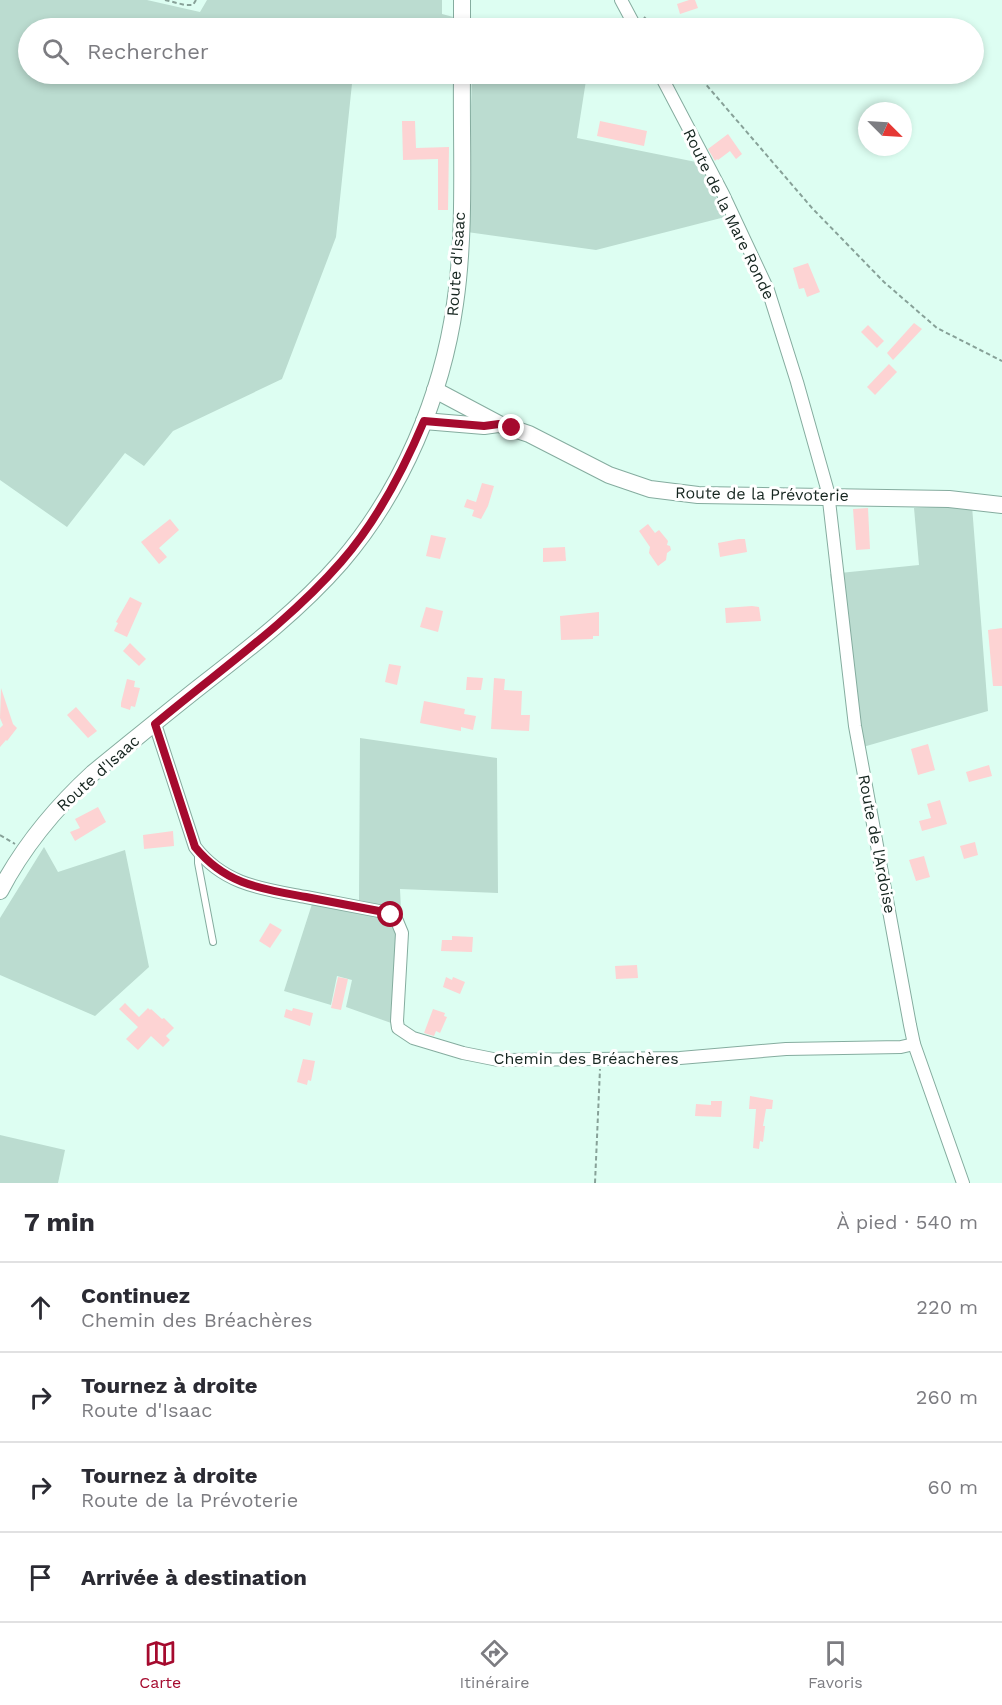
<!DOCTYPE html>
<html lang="fr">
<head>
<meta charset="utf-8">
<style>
	body { margin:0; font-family:"Work Sans",sans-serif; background:#f2f2f3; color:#2b2b33 }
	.compass { position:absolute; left:858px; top:102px; width:54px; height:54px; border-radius:50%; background:#fff; box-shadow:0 3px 9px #0003; rotate:114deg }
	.stop { position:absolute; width:18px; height:18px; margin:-14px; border:4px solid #a50a2e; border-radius:50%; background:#fff }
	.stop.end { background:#a50a2e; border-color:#fff; box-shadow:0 2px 6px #0008 }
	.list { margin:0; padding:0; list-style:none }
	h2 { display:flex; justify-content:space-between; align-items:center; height:78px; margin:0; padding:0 24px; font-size:26px }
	h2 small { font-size:20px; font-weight:400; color:#7c7c81 }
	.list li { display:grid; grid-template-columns:39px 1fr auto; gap:18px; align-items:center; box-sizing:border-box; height:90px; padding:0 24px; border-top:2px solid #e1e1e2 }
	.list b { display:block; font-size:22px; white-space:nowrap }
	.list p { margin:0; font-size:20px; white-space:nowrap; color:#7c7c81 }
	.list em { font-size:20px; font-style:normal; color:#7c7c81 }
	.icon { flex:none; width:33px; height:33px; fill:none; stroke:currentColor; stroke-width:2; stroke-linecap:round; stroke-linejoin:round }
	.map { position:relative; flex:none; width:1002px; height:1183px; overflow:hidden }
	.search { position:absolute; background:#fff; box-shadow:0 3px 9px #0003; left:18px; right:18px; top:18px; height:66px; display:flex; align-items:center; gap:15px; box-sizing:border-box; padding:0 21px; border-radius:33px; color:#7c7c81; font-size:22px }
	.sheet { height:438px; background:#fff }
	nav { display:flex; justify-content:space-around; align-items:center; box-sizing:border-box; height:84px; border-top:2px solid #e1e1e2; background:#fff; font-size:16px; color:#7c7c81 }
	nav a { display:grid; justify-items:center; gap:3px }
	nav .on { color:#a50a2e }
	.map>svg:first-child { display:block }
	.green { fill:#bbdcd0 }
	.building { fill:#fdd3d3 }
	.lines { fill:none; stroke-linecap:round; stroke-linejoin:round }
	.service-casing { stroke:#85ac9f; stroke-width:8 }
	.minor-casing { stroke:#85ac9f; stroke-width:14 }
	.tertiary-casing { stroke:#85ac9f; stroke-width:18 }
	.path { stroke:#87a198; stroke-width:2; stroke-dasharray:4.5 3; stroke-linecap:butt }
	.service { stroke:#fff; stroke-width:6 }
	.minor { stroke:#fff; stroke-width:12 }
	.tertiary { stroke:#fff; stroke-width:16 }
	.route { stroke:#a50a2e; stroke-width:8 }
	.labels { text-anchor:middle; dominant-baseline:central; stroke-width:6; stroke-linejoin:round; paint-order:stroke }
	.street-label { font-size:16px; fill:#15251f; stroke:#fff }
</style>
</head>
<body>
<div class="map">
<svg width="1002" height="1183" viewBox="0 0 1002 1183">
	<rect width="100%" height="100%" fill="#ddfef2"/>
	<g class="green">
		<path d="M0 0H147L200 12 207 0H442V14L495 28H28V74H353L336 237 282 379 173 431 144 466 125 453 67 527 0 480Z"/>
		<path d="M472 74H587L577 138 701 163 725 217 596 250 467 232Z"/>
		<path d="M972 506 988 711 856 749 830 574 919 565 914 508Z"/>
		<path d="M360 738 497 758 498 893 400 889 401 910 359 900Z"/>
		<path d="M44 847 58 872 125 850 149 967 95 1016 0 975V918Z"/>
		<path d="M312 904 391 920 397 930 394 1024 346 1007 352 980 337 976 331 1005 284 991Z"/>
		<path d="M0 1135 65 1150 58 1183H0Z"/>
	</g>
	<g class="building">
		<path d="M689 0H695L698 8 680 14 677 4Z"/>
		<path d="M402 121H415L416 148 449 147 448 210H438V159L403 160Z"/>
		<path d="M600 121 647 131 644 146 597 136Z"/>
		<path d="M728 134 742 154 736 159 730 151 718 160 717 159 715 161 708 149Z"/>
		<path d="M808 263 820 292 807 297 804 288 799 289 793 268Z"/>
		<path d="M914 323 922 329 893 360 887 353Z"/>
		<path d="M868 325 884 341 877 348 861 332Z"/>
		<path d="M889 364 897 372 875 395 867 387Z"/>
		<path d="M482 483 494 486 488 506 481 519 472 516 474 510 464 507 467 499 476 502Z"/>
		<path d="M868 508 870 549 856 550 853 509Z"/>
		<path d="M170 519 179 530 159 548 167 557 159 564 141 542Z"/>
		<path d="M648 524 655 533 659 530 668 541 667 545 670 546 671 550 667 553 666 560 658 566 649 553 650 547 639 531Z"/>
		<path d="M431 535 446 538 440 559 426 556Z"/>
		<path d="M739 539H745L747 552 720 557 718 543Z"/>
		<path d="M565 547 566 561 543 562V548Z"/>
		<path d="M130 597 142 603 127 637 114 631 118 623 116 622Z"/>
		<path d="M752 606 759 607 761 621 726 623 725 608Z"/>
		<path d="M426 607 443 611 438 632 420 627Z"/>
		<path d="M599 612V636H593V639L561 640 560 616Z"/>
		<path d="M1002 628V686H993L988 630Z"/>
		<path d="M130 643 146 659 139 666 123 651Z"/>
		<path d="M389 664 401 666 397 685 385 682Z"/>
		<path d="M467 677 483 678 481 690H466Z"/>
		<path d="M494 678 505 679 504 690 522 691 521 715H530L529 731 491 729Z"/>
		<path d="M127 679 135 681 134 687 140 688 135 707 131 706 130 710 121 707V703Z"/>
		<path d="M1 688 13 724 17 728 7 741 6 740 0 747V728L3 725 0 718Z"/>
		<path d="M424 701 465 709 464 714 476 716 473 730 461 727V731L420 723Z"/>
		<path d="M76 707 97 731 88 738 67 715Z"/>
		<path d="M928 744 935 770 918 775 911 749Z"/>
		<path d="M989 765 992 776 969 782 966 772Z"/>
		<path d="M940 800 947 824 922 831 919 821 931 818 927 804Z"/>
		<path d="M98 807 106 822 75 841 70 832 80 828 75 819Z"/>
		<path d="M173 831 174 846 144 849 143 835Z"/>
		<path d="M975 842 978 855 964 859 960 846Z"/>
		<path d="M924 856 930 877 916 881 909 860Z"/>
		<path d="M270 923 282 930 270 948 259 941Z"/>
		<path d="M452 936 473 937 472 952 441 951 442 940H452Z"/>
		<path d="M637 965 638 978 616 979 615 966Z"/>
		<path d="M338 977 348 979 341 1010 331 1008Z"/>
		<path d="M446 977 452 980 453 977 465 982 460 994 443 987Z"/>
		<path d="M125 1003 139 1017 148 1008 150 1010 151 1009 162 1019 164 1018 174 1028 166 1036 170 1040 163 1047 151 1036 138 1050 126 1039 138 1027 119 1009Z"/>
		<path d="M293 1008 313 1013 310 1026 284 1017 286 1009 292 1011Z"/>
		<path d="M433 1009 445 1013 444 1016 447 1017 440 1033 436 1031 434 1036 424 1033Z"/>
		<path d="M303 1059 315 1061 311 1081 308 1080 307 1085 297 1082Z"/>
		<path d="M750 1096 773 1100 772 1109H766L763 1126H765L763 1142 760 1141 759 1149 753 1148 756 1109H749Z"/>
		<path d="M711 1101H722L721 1117 695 1116 696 1104 711 1105Z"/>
	</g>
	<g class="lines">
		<g class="service-casing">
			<path id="service" d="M198 851V863L213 942"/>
		</g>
		<g class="minor-casing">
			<g id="minor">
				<path d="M621 0 636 28"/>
				<path d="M660 74 723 194 768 290 797 382 828 492 855 726 910 1025 914 1044 963 1183"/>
				<path d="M155 724 195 847C224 885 263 889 306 897 332 902 358 907 384 912L397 921 402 933 397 1021 398 1028 413 1038 463 1053 498 1060 680 1058 786 1049 901 1047 914 1044"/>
			</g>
		</g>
		<g class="tertiary-casing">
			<g id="tertiary">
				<path d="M462 28V0"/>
				<path d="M435 390 499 424 529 434 609 475 650 489 698 495 949 499 1002 505"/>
				<path d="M424 421 484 426 498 424"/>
				<path d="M0 891C24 845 55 808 93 773 129 744 165 714 202 685 251 647 300 609 341 562 402 491 442 396 455 304 466 229 461 150 462 74"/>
			</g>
		</g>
		<g class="path">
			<path d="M165 0 185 5H193L196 0"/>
			<path d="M644 17 655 28"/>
			<path d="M697 74 812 208 884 282 937 328 1002 361"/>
			<path d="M0 835 15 844"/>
			<path d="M595 1183 600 1069"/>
		</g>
		<use href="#service" class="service"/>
		<use href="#minor" class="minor"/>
		<use href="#tertiary" class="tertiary"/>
	</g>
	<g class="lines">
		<path class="route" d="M391 915 384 912C358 907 332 902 306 897 262 889 226 885 195 847L155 724C218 671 287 624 341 562 377 521 403 471 424 421L484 426 499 424 512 428"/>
	</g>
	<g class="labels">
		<g class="street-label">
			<text transform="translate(729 214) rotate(64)">Route de la Mare Ronde</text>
			<text transform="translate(456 264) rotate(-86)">Route d'Isaac</text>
			<text transform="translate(762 494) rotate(1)">Route de la Prévoterie</text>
			<text transform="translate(98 773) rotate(-42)">Route d'Isaac</text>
			<text transform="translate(877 844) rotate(79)">Route de l'Ardoise</text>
			<text x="586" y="1058">Chemin des Bréachères</text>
		</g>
	</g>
</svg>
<svg class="compass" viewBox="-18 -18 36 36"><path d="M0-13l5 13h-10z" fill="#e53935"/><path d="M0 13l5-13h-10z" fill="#7c7c81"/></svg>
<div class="stop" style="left:391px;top:915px"></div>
<div class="stop end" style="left:512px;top:428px"></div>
<div class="search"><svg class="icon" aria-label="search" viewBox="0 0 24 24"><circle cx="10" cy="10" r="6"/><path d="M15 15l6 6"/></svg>Rechercher</div>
</div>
<section class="sheet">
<h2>7 min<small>À pied · 540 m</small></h2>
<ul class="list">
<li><svg class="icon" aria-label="ahead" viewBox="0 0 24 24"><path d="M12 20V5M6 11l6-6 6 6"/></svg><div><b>Continuez</b><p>Chemin des Bréachères</p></div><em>220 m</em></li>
<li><svg class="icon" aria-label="right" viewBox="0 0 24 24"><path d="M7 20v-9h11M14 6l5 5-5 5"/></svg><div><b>Tournez à droite</b><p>Route d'Isaac</p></div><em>260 m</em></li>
<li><svg class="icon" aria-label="right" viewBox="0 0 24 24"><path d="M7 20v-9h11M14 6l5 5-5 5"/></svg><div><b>Tournez à droite</b><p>Route de la Prévoterie</p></div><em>60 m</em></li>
<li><svg class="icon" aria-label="arrive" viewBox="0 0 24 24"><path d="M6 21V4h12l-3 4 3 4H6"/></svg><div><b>Arrivée à destination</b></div></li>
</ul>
</section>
<nav>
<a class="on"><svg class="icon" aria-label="map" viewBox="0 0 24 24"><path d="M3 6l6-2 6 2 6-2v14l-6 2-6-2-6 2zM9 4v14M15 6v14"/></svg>Carte</a>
<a><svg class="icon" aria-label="directions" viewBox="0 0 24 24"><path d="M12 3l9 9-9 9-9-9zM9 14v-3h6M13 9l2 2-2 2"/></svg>Itinéraire</a>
<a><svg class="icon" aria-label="saved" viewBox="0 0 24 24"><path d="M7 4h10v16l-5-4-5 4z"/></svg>Favoris</a>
</nav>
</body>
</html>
